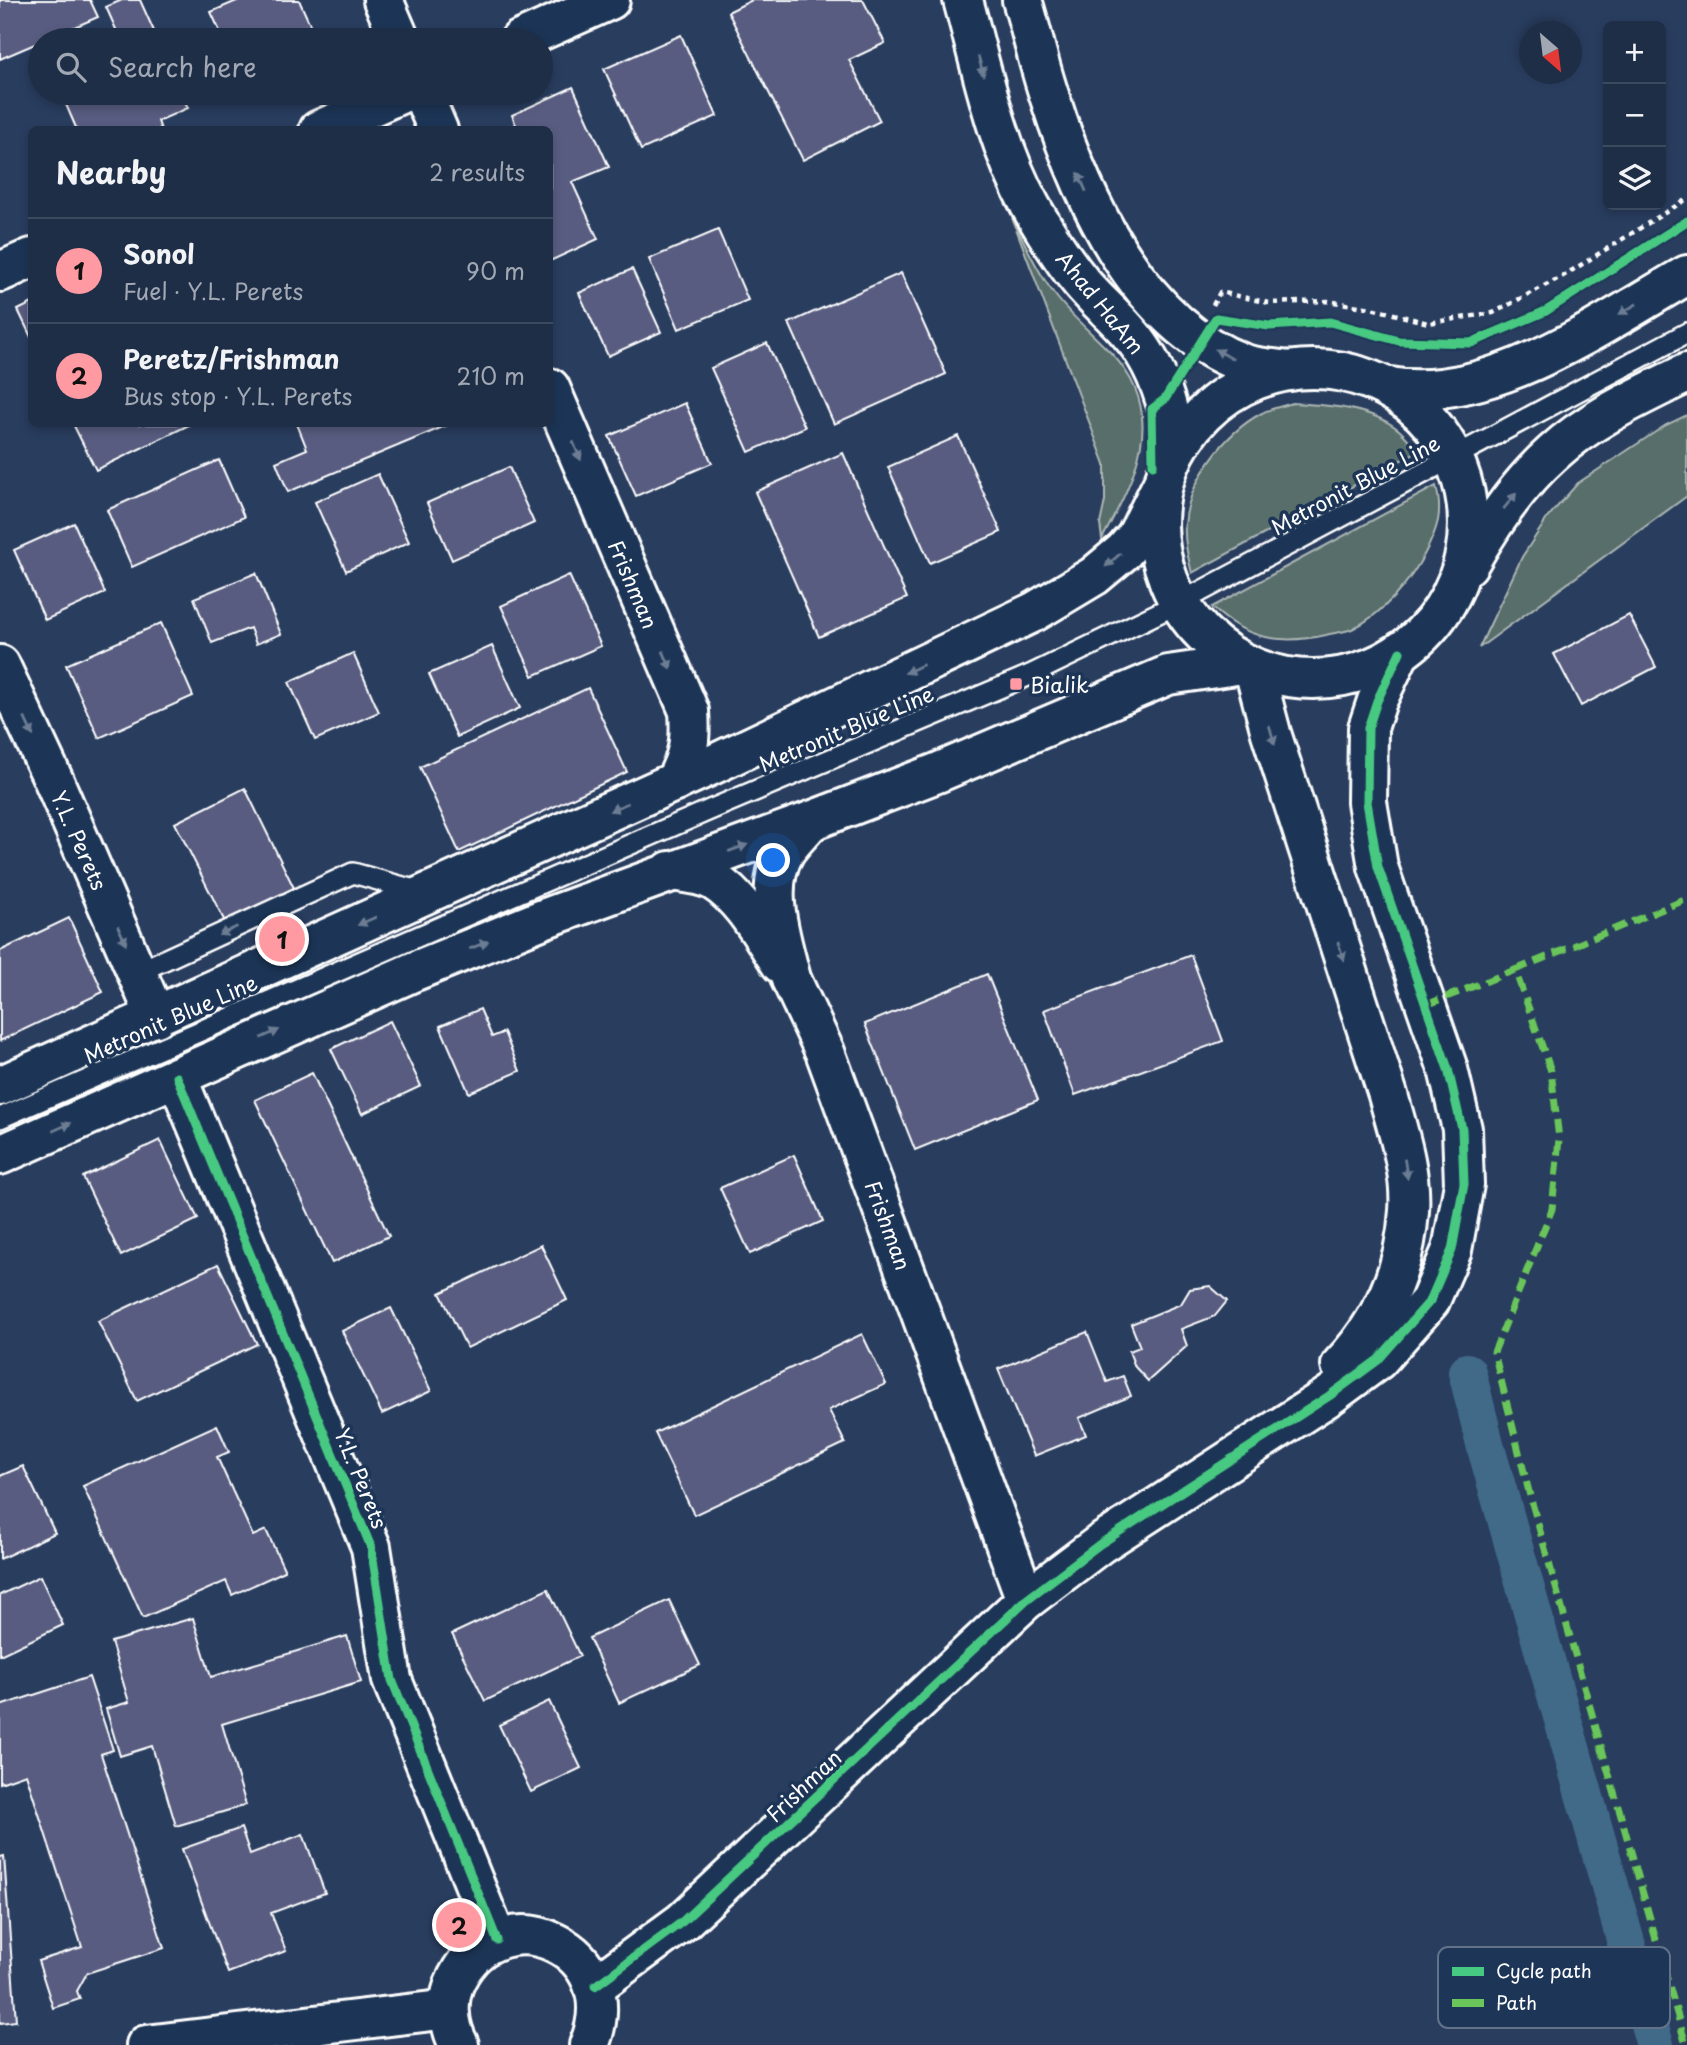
<!DOCTYPE html>
<html lang="en">
<head>
<meta charset="utf-8">
<style>
	body { margin:0; font-family:"Playpen Sans",sans-serif; background:#27364e; color:#f1f3f6 }
	.controls { position:absolute; right:21px; top:21px; display:grid; overflow:hidden; border-radius:10px; box-shadow:0 4px 10px #0003 }
	.controls button { width:63px; height:63px; display:grid; place-items:center; padding:0; border:0; border-bottom:2px solid #3c4a60; background:#1f2e47; color:#f1f3f6; font:35px sans-serif }
	.compass { position:absolute; left:1519px; top:21px; width:63px; height:63px; border-radius:50%; background:#1f2e47; box-shadow:0 4px 10px #0003; rotate:152deg }
	.you { position:absolute; left:774px; top:861px; width:24px; height:24px; margin:-18px; border:5px solid #fff; border-radius:50%; background:#1a73e8; box-shadow:0 0 0 10px #1a73e833 }
	.badge { display:grid; place-items:center; width:46px; height:46px; border-radius:50%; background:#ff9aa2; color:#111; font-size:23px; font-weight:700 }
	.pin { position:absolute; translate:-50% -50%; border:4px solid #fff; box-shadow:0 2px 7px #0006 }
	.list { margin:0; padding:0; list-style:none }
	h2 { display:flex; justify-content:space-between; align-items:center; height:91px; margin:0; padding:0 28px; font-size:30px }
	h2 small { font-size:23px; font-weight:400; color:#a1a8b4 }
	.list li { display:grid; grid-template-columns:46px 1fr auto; gap:21px; align-items:center; box-sizing:border-box; height:105px; padding:0 28px; border-top:2px solid #3c4a60 }
	.list b { display:block; font-size:26px; white-space:nowrap }
	.list p { margin:0; font-size:23px; white-space:nowrap; color:#a1a8b4 }
	.list em { font-size:23px; font-style:normal; color:#a1a8b4 }
	.icon { flex:none; width:38px; height:38px; fill:none; stroke:currentColor; stroke-width:2; stroke-linecap:round; stroke-linejoin:round }
	.map { position:relative; flex:none; width:1687px; height:2045px; overflow:hidden }
	.search { position:absolute; background:#1f2e47; box-shadow:0 4px 10px #0003; left:28px; top:28px; width:525px; height:77px; display:flex; align-items:center; gap:18px; box-sizing:border-box; padding:0 24px; border-radius:38px; color:#a1a8b4; font-size:26px }
	.panel { position:absolute; background:#1f2e47; box-shadow:0 4px 10px #0003; left:28px; top:126px; width:525px; height:301px; border-radius:10px }
	.map>svg:first-child { display:block }
	.green { fill:#586e6a; stroke:#acb6b4; stroke-width:2 }
	.lines { fill:none; stroke-linecap:round; stroke-linejoin:round }
	.canal { stroke:#416a88; stroke-width:38 }
	.building { fill:#585c80; stroke:#fff; stroke-width:2 }
	.lane-casing { stroke:#fff; stroke-width:24 }
	.street-casing { stroke:#fff; stroke-width:44 }
	.secondary-casing { stroke:#fff; stroke-width:44 }
	.primary-casing { stroke:#fff; stroke-width:44 }
	.path { stroke:#fff; stroke-width:4.5; stroke-dasharray:5 5; stroke-linecap:butt }
	.lane { stroke:#1d3557; stroke-width:19 }
	.street { stroke:#1d3557; stroke-width:38 }
	.secondary { stroke:#1d3557; stroke-width:38 }
	.primary { stroke:#1d3557; stroke-width:38 }
	.quiet { stroke:#6ac65a; stroke-width:7; stroke-dasharray:14 7; stroke-linecap:butt }
	.cycleway-casing { stroke:#1d3557; stroke-width:13 }
	.cycleway { stroke:#46c982; stroke-width:9 }
	.oneway { fill:#6c7c92 }
	.poi-dot { fill:#ff9aa2; stroke:#1d3557; stroke-width:2.5 }
	.labels { text-anchor:middle; dominant-baseline:central; stroke-width:7; stroke-linejoin:round; paint-order:stroke }
	.street-label { font-size:21px; fill:#fff; stroke:#1d3557 }
	.poi-label { font-size:21px; fill:#fff; stroke:#1d3557; text-anchor:start }
	.key { fill:#1d3557; stroke:#617289; stroke-width:2 }
	.key-label { font-size:19px; fill:#fff }
</style>
</head>
<body>
<div class="map">
<svg width="1687" height="2045" viewBox="0 0 1687 2045">
	<rect width="100%" height="100%" fill="#293d5f"/>
	<filter id="ink" filterUnits="userSpaceOnUse"><feTurbulence type="fractalNoise" baseFrequency=".0143" numOctaves="2"/><feDisplacementMap in="SourceGraphic" scale="14" xChannelSelector="R" yChannelSelector="G"/><feConvolveMatrix kernelMatrix="1 2 1 2 8 2 1 2 1" color-interpolation-filters="sRGB"/></filter>
	<g filter="url(#ink)">
		<g class="green">
			<path d="M1012 218C1024 241 1035 267 1050 288 1067 313 1091 332 1112 354 1169 414 1135 478 1102 539L1100 524 1105 501V464Z"/>
			<path d="M1293 403C1327 405 1371 407 1399 430 1406 436 1412 444 1418 451L1192 573C1188 557 1184 542 1185 525 1188 482 1224 433 1262 413 1271 408 1283 406 1293 403Z"/>
			<path d="M1687 415V496L1479 648 1522 557 1548 517 1578 483 1666 425Z"/>
			<path d="M1436 486C1443 513 1438 528 1425 553 1410 582 1383 614 1352 629 1344 632 1334 633 1326 635 1281 645 1245 639 1212 607Z"/>
		</g>
		<g class="lines">
			<path class="canal" d="M1467 1372 1486 1448 1655 2045"/>
		</g>
		<g class="building">
			<path d="M0 0H90L98 17 0 59Z"/>
			<path d="M122 0H140L158 40H110L119 36 106 7Z"/>
			<path d="M239 0H299L317 40H224L211 12Z"/>
			<path d="M752 0H863L885 43 849 60 880 121 803 160 728 12Z"/>
			<path d="M681 35 717 116 641 150 604 69Z"/>
			<path d="M573 87 609 167 572 182 598 239 550 261V130H518L512 115Z"/>
			<path d="M61 93H181L188 108 158 121 161 130H77Z"/>
			<path d="M718 230 748 300 679 329 649 259Z"/>
			<path d="M632 269 661 332 608 356 579 293Z"/>
			<path d="M901 273 946 374 834 424 789 323Z"/>
			<path d="M32 303V339L18 310Z"/>
			<path d="M767 343 805 427 749 452 711 368Z"/>
			<path d="M685 403 712 463 636 496 609 436Z"/>
			<path d="M73 424H191L96 470Z"/>
			<path d="M297 424H450L288 492 276 462 307 449Z"/>
			<path d="M958 436 1001 532 930 563 888 467Z"/>
			<path d="M843 453 907 598 819 637 755 492Z"/>
			<path d="M219 460 244 517 132 567 107 510Z"/>
			<path d="M509 467 534 523 452 560 427 503Z"/>
			<path d="M378 474 409 542 346 571 315 502Z"/>
			<path d="M74 523 105 593 45 620 14 550Z"/>
			<path d="M256 573 281 634 256 644 250 628 212 643 194 598Z"/>
			<path d="M569 575 601 646 533 676 501 606Z"/>
			<path d="M1629 615 1656 667 1581 706 1554 654Z"/>
			<path d="M161 623 193 696 99 738 66 665Z"/>
			<path d="M492 646 520 708 457 737 429 674Z"/>
			<path d="M353 653 379 712 315 740 289 682Z"/>
			<path d="M588 688 627 772 459 852 420 767Z"/>
			<path d="M245 788 294 888 225 922 175 823Z"/>
			<path d="M69 918 103 992 0 1041V951Z"/>
			<path d="M1191 955 1223 1041 1075 1095 1044 1010Z"/>
			<path d="M987 974 1038 1100 915 1150 865 1024Z"/>
			<path d="M480 1009 492 1037 504 1032 520 1071 469 1093 440 1026Z"/>
			<path d="M390 1021 421 1086 362 1114 331 1049Z"/>
			<path d="M312 1073 389 1236 332 1263 255 1100Z"/>
			<path d="M160 1140 198 1219 121 1256 83 1177Z"/>
			<path d="M794 1155 823 1221 750 1254 720 1188Z"/>
			<path d="M541 1245 567 1300 467 1348 440 1293Z"/>
			<path d="M218 1264 257 1344 137 1401 98 1321Z"/>
			<path d="M1210 1286 1227 1301 1215 1316 1181 1329 1187 1346 1148 1381 1135 1367 1129 1351 1140 1347 1131 1324 1181 1304 1190 1289Z"/>
			<path d="M391 1308 431 1391 382 1414 342 1331Z"/>
			<path d="M1087 1332 1107 1382 1123 1376 1131 1396 1079 1418 1086 1435 1034 1456 998 1369Z"/>
			<path d="M862 1334 886 1384 829 1410 845 1443 694 1515 655 1433Z"/>
			<path d="M217 1425 229 1452 217 1457 253 1536 266 1530 285 1571 232 1595 226 1581 143 1618 83 1486Z"/>
			<path d="M23 1466 55 1533 0 1559V1476Z"/>
			<path d="M40 1576 63 1625 0 1655V1595Z"/>
			<path d="M548 1589 580 1656 485 1701 452 1634Z"/>
			<path d="M669 1600 700 1665 619 1703 589 1638Z"/>
			<path d="M193 1618 211 1677 347 1636 361 1682 222 1724 246 1805 176 1826 152 1746 120 1756 106 1709 129 1702 111 1642Z"/>
			<path d="M89 1677 113 1750 101 1754 164 1948 87 1973 77 1991 80 1999 53 2008 38 1961 82 1947 26 1774 0 1783V1706Z"/>
			<path d="M549 1701 581 1768 531 1792 499 1725Z"/>
			<path d="M241 1828 250 1854 303 1834 325 1893 271 1913 286 1951 228 1973 182 1849Z"/>
			<path d="M4 1856 16 2021 0 2023V1857Z"/>
		</g>
		<g class="lines">
			<g class="lane-casing">
				<g id="lane">
					<path d="M138 972 353 873 421 892"/>
					<path d="M0 1118 712 809 1030 675 1179 603 1687 333"/>
				</g>
			</g>
			<g class="street-casing">
				<g id="street">
					<path d="M383 0 400 40"/>
					<path d="M963 0C982 69 996 144 1031 207 1046 233 1062 259 1081 282 1101 306 1129 327 1145 354 1163 383 1170 416 1177 449"/>
					<path d="M1022 0C1032 32 1039 66 1050 98 1081 196 1138 324 1242 363 1256 368 1274 369 1289 371"/>
					<path d="M520 40 610 0"/>
					<path d="M422 93 438 130"/>
					<path d="M319 130 402 93"/>
					<path d="M0 272 32 258"/>
					<path d="M550 388 689 711C691 741 689 755 675 782"/>
					<path d="M0 665 54 781 156 1017"/>
					<path d="M791 979 825 1052 1026 1600"/>
					<path d="M177 1077 371 1547 392 1680 497 1940"/>
					<path d="M146 2045 449 2009"/>
				</g>
			</g>
			<g class="secondary-casing">
				<g id="secondary">
					<path d="M1254 669 1271 733 1388 1095C1398 1132 1412 1172 1409 1211 1405 1270 1381 1323 1341 1365"/>
					<path d="M595 1986 682 1922 1026 1600 1100 1544 1329 1396 1378 1360 1430 1301 1452 1250 1464 1184 1462 1129 1448 1069 1378 867 1367 802 1368 728 1377 701 1400 652"/>
					<path d="M459 2045C448 2024 446 1999 457 1978 502 1891 630 1949 589 2045"/>
				</g>
			</g>
			<g class="primary-casing">
				<g id="primary">
					<circle cx="1313" cy="524" r="155"/>
					<path d="M1384 386C1488 407 1601 324 1687 275"/>
					<path d="M1468 565C1491 524 1518 484 1553 453 1591 418 1641 396 1687 373"/>
					<path d="M670 871C684 873 701 874 714 881 743 899 762 936 781 964"/>
					<path d="M791 979C782 940 762 887 786 850 793 840 803 830 811 821"/>
					<path d="M0 1086 712 765 1034 612 1094 576 1124 551 1136 537 1163 483"/>
					<path d="M0 1155 415 971 543 919 811 821 937 773 1168 675 1243 664"/>
				</g>
			</g>
			<path class="path" d="M1213 305 1220 292 1269 303 1328 301 1371 308 1428 323 1493 313 1563 276 1687 199"/>
			<use href="#lane" class="lane"/>
			<use href="#street" class="street"/>
			<use href="#secondary" class="secondary"/>
			<use href="#primary" class="primary"/>
			<g class="quiet">
				<path d="M1515 970 1687 899"/>
				<path d="M1426 1005 1515 970 1551 1071 1559 1139 1552 1209 1494 1352 1530 1496 1686 2045"/>
			</g>
			<g class="cycleway-casing">
				<g id="cycleway">
					<path d="M1153 465 1152 409 1165 399 1216 318 1269 326 1330 322 1399 341 1471 343 1546 311 1687 221"/>
					<path d="M177 1077 371 1547 392 1680 497 1940"/>
					<path d="M595 1986 682 1922 1026 1600 1100 1544 1329 1396 1378 1360 1430 1301 1452 1250 1464 1184 1462 1129 1448 1069 1378 867 1367 802 1368 728 1377 701 1400 652"/>
				</g>
			</g>
			<use href="#cycleway" class="cycleway"/>
		</g>
		<defs><path id="oneway-solid" d="M-6-.8H1V-3.2L6.5 0L1 3.2V.8H-6Z" transform="scale(1.75)"/></defs>
		<g class="oneway">
			<use href="#oneway-solid" transform="translate(981 66) rotate(75)"/>
			<use href="#oneway-solid" transform="translate(1082 182) rotate(-114)"/>
			<use href="#oneway-solid" transform="translate(1628 309) rotate(150)"/>
			<use href="#oneway-solid" transform="translate(1224 354) rotate(-152)"/>
			<use href="#oneway-solid" transform="translate(577 451) rotate(67)"/>
			<use href="#oneway-solid" transform="translate(1510 501) rotate(-51)"/>
			<use href="#oneway-solid" transform="translate(1113 560) rotate(139)"/>
			<use href="#oneway-solid" transform="translate(667 660) rotate(67)"/>
			<use href="#oneway-solid" transform="translate(914 669) rotate(155)"/>
			<use href="#oneway-solid" transform="translate(29 727) rotate(65)"/>
			<use href="#oneway-solid" transform="translate(1272 735) rotate(74)"/>
			<use href="#oneway-solid" transform="translate(619 807) rotate(156)"/>
			<use href="#oneway-solid" transform="translate(738 848) rotate(-20)"/>
			<use href="#oneway-solid" transform="translate(367 921) rotate(156)"/>
			<use href="#oneway-solid" transform="translate(228 931) rotate(155)"/>
			<use href="#oneway-solid" transform="translate(122 935) rotate(66)"/>
			<use href="#oneway-solid" transform="translate(479 945) rotate(-22)"/>
			<use href="#oneway-solid" transform="translate(1341 951) rotate(72)"/>
			<use href="#oneway-solid" transform="translate(270 1034) rotate(-24)"/>
			<use href="#oneway-solid" transform="translate(62 1127) rotate(-24)"/>
			<use href="#oneway-solid" transform="translate(1406 1169) rotate(81)"/>
		</g>
	</g>
	<rect class="poi-dot" x="1009" y="677" width="14" height="14" rx="3.5"/>
	<g class="labels">
		<g class="street-label">
			<text transform="translate(1101 302) rotate(51)">Ahad HaAm</text>
			<text transform="translate(1355 484) rotate(-28)">Metronit Blue Line</text>
			<text transform="translate(634 584) rotate(67)">Frishman</text>
			<text transform="translate(846 728) rotate(-23)">Metronit Blue Line</text>
			<text transform="translate(80 840) rotate(66)">Y.L. Perets</text>
			<text transform="translate(170 1018) rotate(-24)">Metronit Blue Line</text>
			<text transform="translate(889 1225) rotate(70)">Frishman</text>
			<text transform="translate(362 1478) rotate(68)">Y.L. Perets</text>
			<text transform="translate(803 1785) rotate(-43)">Frishman</text>
		</g>
		<g class="poi-label">
			<text x="1030" y="684">Bialik</text>
		</g>
	</g>
	<rect x="1438" y="1947" width="232" height="81" rx="10" class="key"/>
	<rect x="1452" y="1967" width="32" height="9" fill="#46c982"/>
	<rect x="1452" y="1999" width="32" height="8" fill="#6ac65a"/>
	<g class="key-label">
		<text x="1496" y="1978">Cycle path</text>
		<text x="1496" y="2010">Path</text>
	</g>
</svg>
<div class="controls">
<button>+</button>
<button>−</button>
<button><svg class="icon" aria-label="layers" viewBox="0 0 24 24"><path d="M12 4l9 5-9 5-9-5zM3 14l9 5 9-5"/></svg></button>
</div>
<svg class="compass" viewBox="-18 -18 36 36"><path d="M0-13l5 13h-10z" fill="#e53935"/><path d="M0 13l5-13h-10z" fill="#a1a8b4"/></svg>
<div class="you"></div>
<div class="pin badge" style="left:282px;top:939px">1</div>
<div class="pin badge" style="left:459px;top:1925px">2</div>
<div class="search"><svg class="icon" aria-label="search" viewBox="0 0 24 24"><circle cx="10" cy="10" r="6"/><path d="M15 15l6 6"/></svg>Search here</div>
<section class="panel">
<h2>Nearby<small>2 results</small></h2>
<ul class="list">
<li><span class="badge">1</span><div><b>Sonol</b><p>Fuel · Y.L. Perets</p></div><em>90 m</em></li>
<li><span class="badge">2</span><div><b>Peretz/Frishman</b><p>Bus stop · Y.L. Perets</p></div><em>210 m</em></li>
</ul>
</section>
</div>
</body>
</html>
